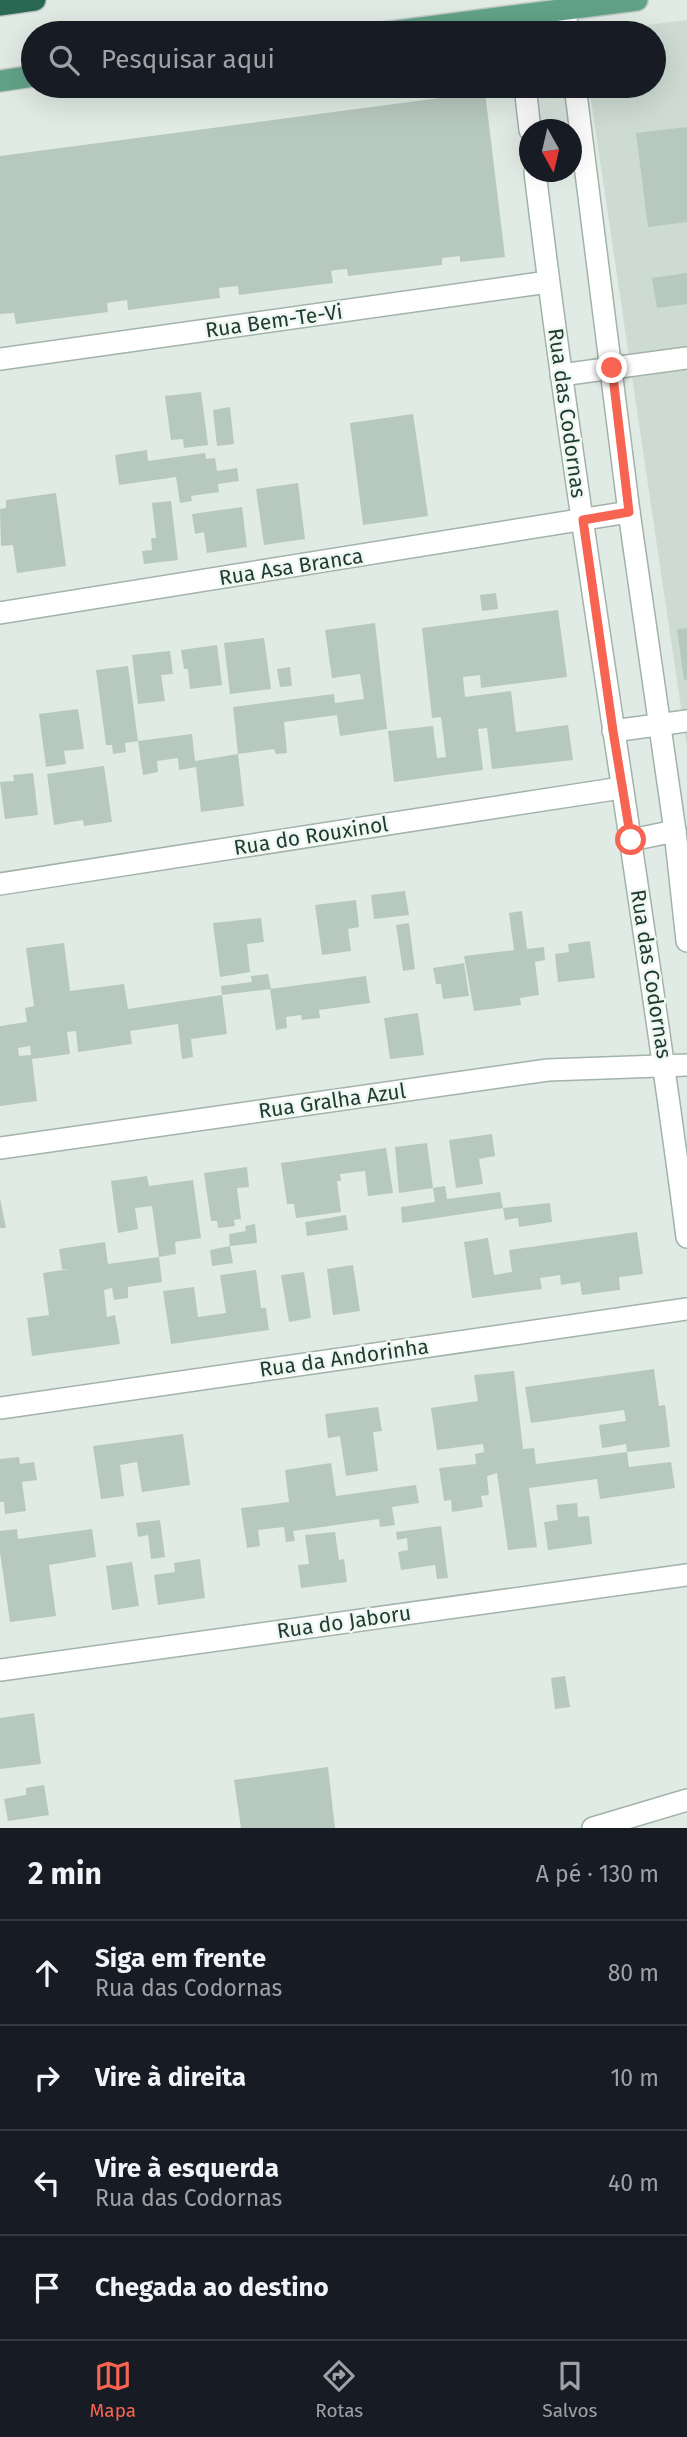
<!DOCTYPE html>
<html lang="pt">
<head>
<meta charset="utf-8">
<style>
	body { margin:0; font-family:"Fira Sans",sans-serif; background:#20242c; color:#f1f3f6 }
	.compass { position:absolute; left:519px; top:119px; width:63px; height:63px; border-radius:50%; background:#171b24; box-shadow:0 7px 28px #0002; rotate:172deg }
	.stop { position:absolute; width:21px; height:21px; margin:-16px; border:5px solid #f76451; border-radius:50%; background:#fff }
	.stop.end { background:#f76451; border-color:#fff; box-shadow:0 2px 7px #0008 }
	.list { margin:0; padding:0; list-style:none }
	h2 { display:flex; justify-content:space-between; align-items:center; height:91px; margin:0; padding:0 28px; font-size:30px }
	h2 small { font-size:23px; font-weight:400; color:#9ea1a6 }
	.list li { display:grid; grid-template-columns:46px 1fr auto; gap:21px; align-items:center; box-sizing:border-box; height:105px; padding:0 28px; border-top:2px solid #363941 }
	.list b { display:block; font-size:26px; white-space:nowrap }
	.list p { margin:0; font-size:23px; white-space:nowrap; color:#9ea1a6 }
	.list em { font-size:23px; font-style:normal; color:#9ea1a6 }
	.icon { flex:none; width:38px; height:38px; fill:none; stroke:currentColor; stroke-width:2; stroke-linecap:round; stroke-linejoin:round }
	.map { position:relative; flex:none; width:687px; height:1828px; overflow:hidden }
	.search { position:absolute; background:#171b24; box-shadow:0 7px 28px #0002; left:21px; right:21px; top:21px; height:77px; display:flex; align-items:center; gap:18px; box-sizing:border-box; padding:0 24px; border-radius:38px; color:#9ea1a6; font-size:26px }
	.sheet { height:511px; background:#171b24 }
	nav { display:flex; justify-content:space-around; align-items:center; box-sizing:border-box; height:98px; border-top:2px solid #363941; background:#171b24; font-size:19px; color:#9ea1a6 }
	nav a { display:grid; justify-items:center; gap:4px }
	nav .on { color:#f76451 }
	.map>svg:first-child { display:block }
	.built { fill:#cddbd3 }
	.building { fill:#b7c8bf; fill-rule:evenodd }
	.lines { fill:none; stroke-linecap:round; stroke-linejoin:round }
	.minor-casing { stroke:#a2b3aa; stroke-width:24 }
	.major-casing { stroke:#c0c8c5; stroke-width:24 }
	.highway-casing { stroke:#c0c8c5; stroke-width:24 }
	.minor { stroke:#fff; stroke-width:21 }
	.major { stroke:#62a289; stroke-width:21 }
	.highway { stroke:#2a6853; stroke-width:21 }
	.route { stroke:#f76451; stroke-width:9 }
	.labels { text-anchor:middle; dominant-baseline:central; stroke-width:5; stroke-linejoin:round; paint-order:stroke }
	.street-label { font-size:21px; fill:#1f3b30; stroke:#eff7f2 }
</style>
</head>
<body>
<div class="map">
<svg width="687" height="1828" viewBox="0 0 687 1828">
	<rect width="100%" height="100%" fill="#dfebe4"/>
	<path class="built" d="M687 20V748L589 86H654V33H585Z"/>
	<g class="building">
		<path d="M485 92 505 257 460 262V256L442 258V265L348 276 347 269 335 270 331 271 333 283 239 295 238 286 219 288 220 298 128 310 127 300 107 303 108 312 16 324 14 313 0 314V156Z"/>
		<path d="M687 127V222L648 227 636 133Z"/>
		<path d="M687 273V304L657 308 652 278Z"/>
		<path d="M201 392 208 445 184 448 183 439 171 440 165 396Z"/>
		<path d="M230 407 234 444 217 446 213 410Z"/>
		<path d="M413 414 428 516 363 525 350 423Z"/>
		<path d="M147 450 148 461 205 453 206 459 215 458 217 471 237 468 239 481 218 484 219 492 191 496 192 501 180 503 176 477 119 485 115 455Z"/>
		<path d="M298 483 305 539 264 545 256 489Z"/>
		<path d="M56 493 66 566 17 573 13 545 1 546 0 509 6 508V500Z"/>
		<path d="M171 501 178 560 144 564 142 551 152 550 151 538H156L152 503Z"/>
		<path d="M242 507 247 547 207 553 204 532 195 534 192 514Z"/>
		<path d="M496 593 498 609 482 611 480 595Z"/>
		<path d="M558 610 567 677 481 688 480 675 463 677 465 697 511 691 516 732 568 725 573 760 492 769 487 728 478 729 483 770 394 782 388 731 433 726 437 758 446 757 441 717 432 718 422 628Z"/>
		<path d="M375 623 387 729 340 736 337 715 284 722 287 753 276 754 274 749 238 754 233 707 334 694 335 703 364 699 360 674 332 678 325 630Z"/>
		<path d="M687 628V679L684 680 677 629Z"/>
		<path d="M264 638 271 689 230 694 224 643Z"/>
		<path d="M217 645 222 685 190 689 188 669H184L181 650Z"/>
		<path d="M170 651 173 674 161 675 165 701 138 704 132 655Z"/>
		<path d="M128 666 138 741 125 743 126 752 113 754 112 745H106L96 670Z"/>
		<path d="M290 667 292 686 280 687 277 669Z"/>
		<path d="M78 709 84 749 64 751 66 764 46 767 39 714Z"/>
		<path d="M192 734 195 761 238 754 244 806 201 812 196 767 179 770 178 758 157 761 158 772 143 775 138 741Z"/>
		<path d="M104 766 112 822 84 826 83 820 54 825 47 774Z"/>
		<path d="M33 773 38 815 5 819 0 782 14 781 13 775Z"/>
		<path d="M405 891 409 915 374 919 371 895Z"/>
		<path d="M356 900 359 927 348 929 351 951 322 955 315 905Z"/>
		<path d="M522 911 527 949 544 947 545 960 535 962 539 995 520 998 521 1005 474 1011 464 956 514 950 509 913Z"/>
		<path d="M261 918 264 942 247 944 250 972 220 977 213 923Z"/>
		<path d="M409 923 415 969 403 971 396 925Z"/>
		<path d="M590 941 595 978 558 982 555 954 569 952 568 944Z"/>
		<path d="M64 943 70 991 124 984 128 1009 222 995 227 1034 191 1039 193 1057 182 1059 178 1024 130 1031 132 1044 78 1052 76 1031 67 1032 70 1054 32 1059 37 1101 0 1106V1026L27 1022 25 1008 34 1006 26 948ZM30 1046 31 1055 19 1056 18 1048Z"/>
		<path d="M464 963 469 996 443 999 441 984H436L433 968Z"/>
		<path d="M268 974 271 989 222 995 221 986 252 982 251 976Z"/>
		<path d="M366 976 370 1003 319 1010 320 1018 302 1020 301 1015 286 1017 287 1028 276 1030 270 989Z"/>
		<path d="M418 1013 424 1055 390 1059 384 1018Z"/>
		<path d="M492 1134 495 1156 479 1159 483 1184 456 1188 449 1140Z"/>
		<path d="M427 1143 433 1188 399 1193 395 1147Z"/>
		<path d="M386 1148 393 1193 368 1196 365 1171 340 1174 341 1181H337L341 1212 296 1218 294 1204H287L281 1163Z"/>
		<path d="M247 1167 249 1187 237 1188 241 1219 234 1220 235 1226 218 1228 217 1221H211L204 1173Z"/>
		<path d="M147 1176 149 1186 193 1180 201 1238 175 1242 176 1254 159 1257 162 1282 128 1287V1298L114 1300 112 1288 104 1290 107 1317 115 1315 120 1344 32 1356 27 1318 49 1315 43 1273 69 1269H62L59 1249 105 1242 108 1264 159 1257 152 1206 135 1208 138 1229 118 1233 111 1181Z"/>
		<path d="M445 1186 447 1199 500 1192 503 1208 402 1223 401 1207 435 1202 433 1188Z"/>
		<path d="M0 1199 6 1228H0Z"/>
		<path d="M550 1203 552 1222 519 1227 518 1218 505 1220 503 1208Z"/>
		<path d="M346 1215 348 1230 307 1236 305 1222Z"/>
		<path d="M255 1224 257 1243 230 1246 229 1234 246 1231 245 1226Z"/>
		<path d="M637 1232 643 1274 619 1277 620 1290 582 1295 580 1282 561 1285 560 1275 540 1278 542 1289 472 1298 464 1242 488 1238 494 1275 512 1272 509 1250Z"/>
		<path d="M230 1246 233 1263 212 1266 210 1250Z"/>
		<path d="M353 1265 360 1311 333 1315 327 1269Z"/>
		<path d="M256 1270 261 1308H266L269 1330 171 1344 163 1291 194 1287 198 1317 226 1313 220 1275Z"/>
		<path d="M304 1272 311 1318 289 1322 281 1275Z"/>
		<path d="M654 1369 659 1406 665 1405 670 1447 627 1452 629 1467 671 1462 675 1488 600 1499 597 1479 529 1488 537 1547 508 1550 497 1473 487 1476 489 1495 481 1496 483 1507 452 1512 451 1500 444 1501 439 1468 476 1464 475 1454 484 1452 483 1444 437 1450 431 1408 478 1401 474 1375 514 1371 523 1449 534 1448 536 1464 627 1452 626 1444 602 1448 599 1425 626 1421 624 1410 531 1423 525 1387Z"/>
		<path d="M378 1407 382 1431 373 1432 378 1471 346 1476 340 1436 328 1438 325 1414Z"/>
		<path d="M183 1434 190 1485 142 1492 137 1462 120 1465 124 1496 101 1499 93 1446Z"/>
		<path d="M19 1457 20 1464 34 1462 37 1480 22 1482 26 1511 5 1514 4 1502H0V1459Z"/>
		<path d="M331 1463 336 1496 416 1485 419 1503 392 1507 395 1525 380 1527 379 1519 293 1531 295 1541 286 1542 284 1527 258 1530 260 1546 247 1548 241 1508 289 1502 285 1470Z"/>
		<path d="M577 1503 578 1517 589 1516 592 1544 548 1550 544 1522 558 1520 556 1505Z"/>
		<path d="M160 1520 165 1557 151 1559 148 1535 138 1537 136 1523Z"/>
		<path d="M441 1526 448 1578 437 1579 435 1565 401 1570 398 1552 408 1550 407 1538 397 1540 396 1532Z"/>
		<path d="M17 1529 18 1539 92 1529 96 1557 49 1565 56 1616 10 1622 0 1552V1531Z"/>
		<path d="M335 1532 339 1560 344 1559 347 1582 301 1588 298 1565 309 1564 305 1535Z"/>
		<path d="M200 1559 205 1598 158 1605 154 1575 175 1572 174 1563Z"/>
		<path d="M132 1562 139 1606 112 1610 106 1566Z"/>
		<path d="M565 1676 570 1707 555 1709 551 1678Z"/>
		<path d="M34 1713 41 1764 0 1769V1718Z"/>
		<path d="M328 1767 335 1828H241L234 1780Z"/>
		<path d="M44 1785 49 1815 8 1821 4 1799 26 1795V1788Z"/>
	</g>
	<g class="lines">
		<g class="minor-casing">
			<g id="minor">
				<path d="M565 11 568 33"/>
				<path d="M516 17 518 33"/>
				<path d="M525 86 530 130"/>
				<path d="M575 86 629 512 675 831 687 941"/>
				<path d="M535 172C578 528 641 881 687 1237"/>
				<path d="M0 359 548 282"/>
				<path d="M561 375 687 358"/>
				<path d="M0 613 629 512"/>
				<path d="M613 731 687 721"/>
				<path d="M631 840 675 831"/>
				<path d="M0 884 621 788"/>
				<path d="M0 1148 548 1070 687 1065"/>
				<path d="M0 1408 687 1309"/>
				<path d="M0 1670 687 1575"/>
				<path d="M593 1828 687 1800"/>
			</g>
		</g>
		<g class="major-casing">
			<g id="major">
				<path d="M382 33 637 0"/>
				<path d="M0 81 33 76"/>
			</g>
		</g>
		<g class="highway-casing">
			<path id="highway" d="M0 5 35 0"/>
		</g>
		<use href="#minor" class="minor"/>
		<use href="#major" class="major"/>
		<use href="#highway" class="highway"/>
	</g>
	<g class="lines">
		<path class="route" d="M612 368 629 512 583 520 613 731 631 840"/>
	</g>
	<g class="labels">
		<g class="street-label">
			<text transform="translate(274 321) rotate(-8)">Rua Bem-Te-Vi</text>
			<text transform="translate(567 413) rotate(82)">Rua das Codornas</text>
			<text transform="translate(291 567) rotate(-9)">Rua Asa Branca</text>
			<text transform="translate(311 836) rotate(-9)">Rua do Rouxinol</text>
			<text transform="translate(651 974) rotate(81)">Rua das Codornas</text>
			<text transform="translate(332 1101) rotate(-8)">Rua Gralha Azul</text>
			<text transform="translate(344 1358) rotate(-8)">Rua da Andorinha</text>
			<text transform="translate(344 1622) rotate(-8)">Rua do Jaboru</text>
		</g>
	</g>
</svg>
<svg class="compass" viewBox="-18 -18 36 36"><path d="M0-13l5 13h-10z" fill="#e53935"/><path d="M0 13l5-13h-10z" fill="#9ea1a6"/></svg>
<div class="stop" style="left:631px;top:840px"></div>
<div class="stop end" style="left:612px;top:368px"></div>
<div class="search"><svg class="icon" aria-label="search" viewBox="0 0 24 24"><circle cx="10" cy="10" r="6"/><path d="M15 15l6 6"/></svg>Pesquisar aqui</div>
</div>
<section class="sheet">
<h2>2 min<small>A pé · 130 m</small></h2>
<ul class="list">
<li><svg class="icon" aria-label="ahead" viewBox="0 0 24 24"><path d="M12 20V5M6 11l6-6 6 6"/></svg><div><b>Siga em frente</b><p>Rua das Codornas</p></div><em>80 m</em></li>
<li><svg class="icon" aria-label="right" viewBox="0 0 24 24"><path d="M7 20v-9h11M14 6l5 5-5 5"/></svg><div><b>Vire à direita</b></div><em>10 m</em></li>
<li><svg class="icon" aria-label="left" viewBox="0 0 24 24"><path d="M17 20v-9H6M10 6l-5 5 5 5"/></svg><div><b>Vire à esquerda</b><p>Rua das Codornas</p></div><em>40 m</em></li>
<li><svg class="icon" aria-label="arrive" viewBox="0 0 24 24"><path d="M6 21V4h12l-3 4 3 4H6"/></svg><div><b>Chegada ao destino</b></div></li>
</ul>
</section>
<nav>
<a class="on"><svg class="icon" aria-label="map" viewBox="0 0 24 24"><path d="M3 6l6-2 6 2 6-2v14l-6 2-6-2-6 2zM9 4v14M15 6v14"/></svg>Mapa</a>
<a><svg class="icon" aria-label="directions" viewBox="0 0 24 24"><path d="M12 3l9 9-9 9-9-9zM9 14v-3h6M13 9l2 2-2 2"/></svg>Rotas</a>
<a><svg class="icon" aria-label="saved" viewBox="0 0 24 24"><path d="M7 4h10v16l-5-4-5 4z"/></svg>Salvos</a>
</nav>
</body>
</html>
